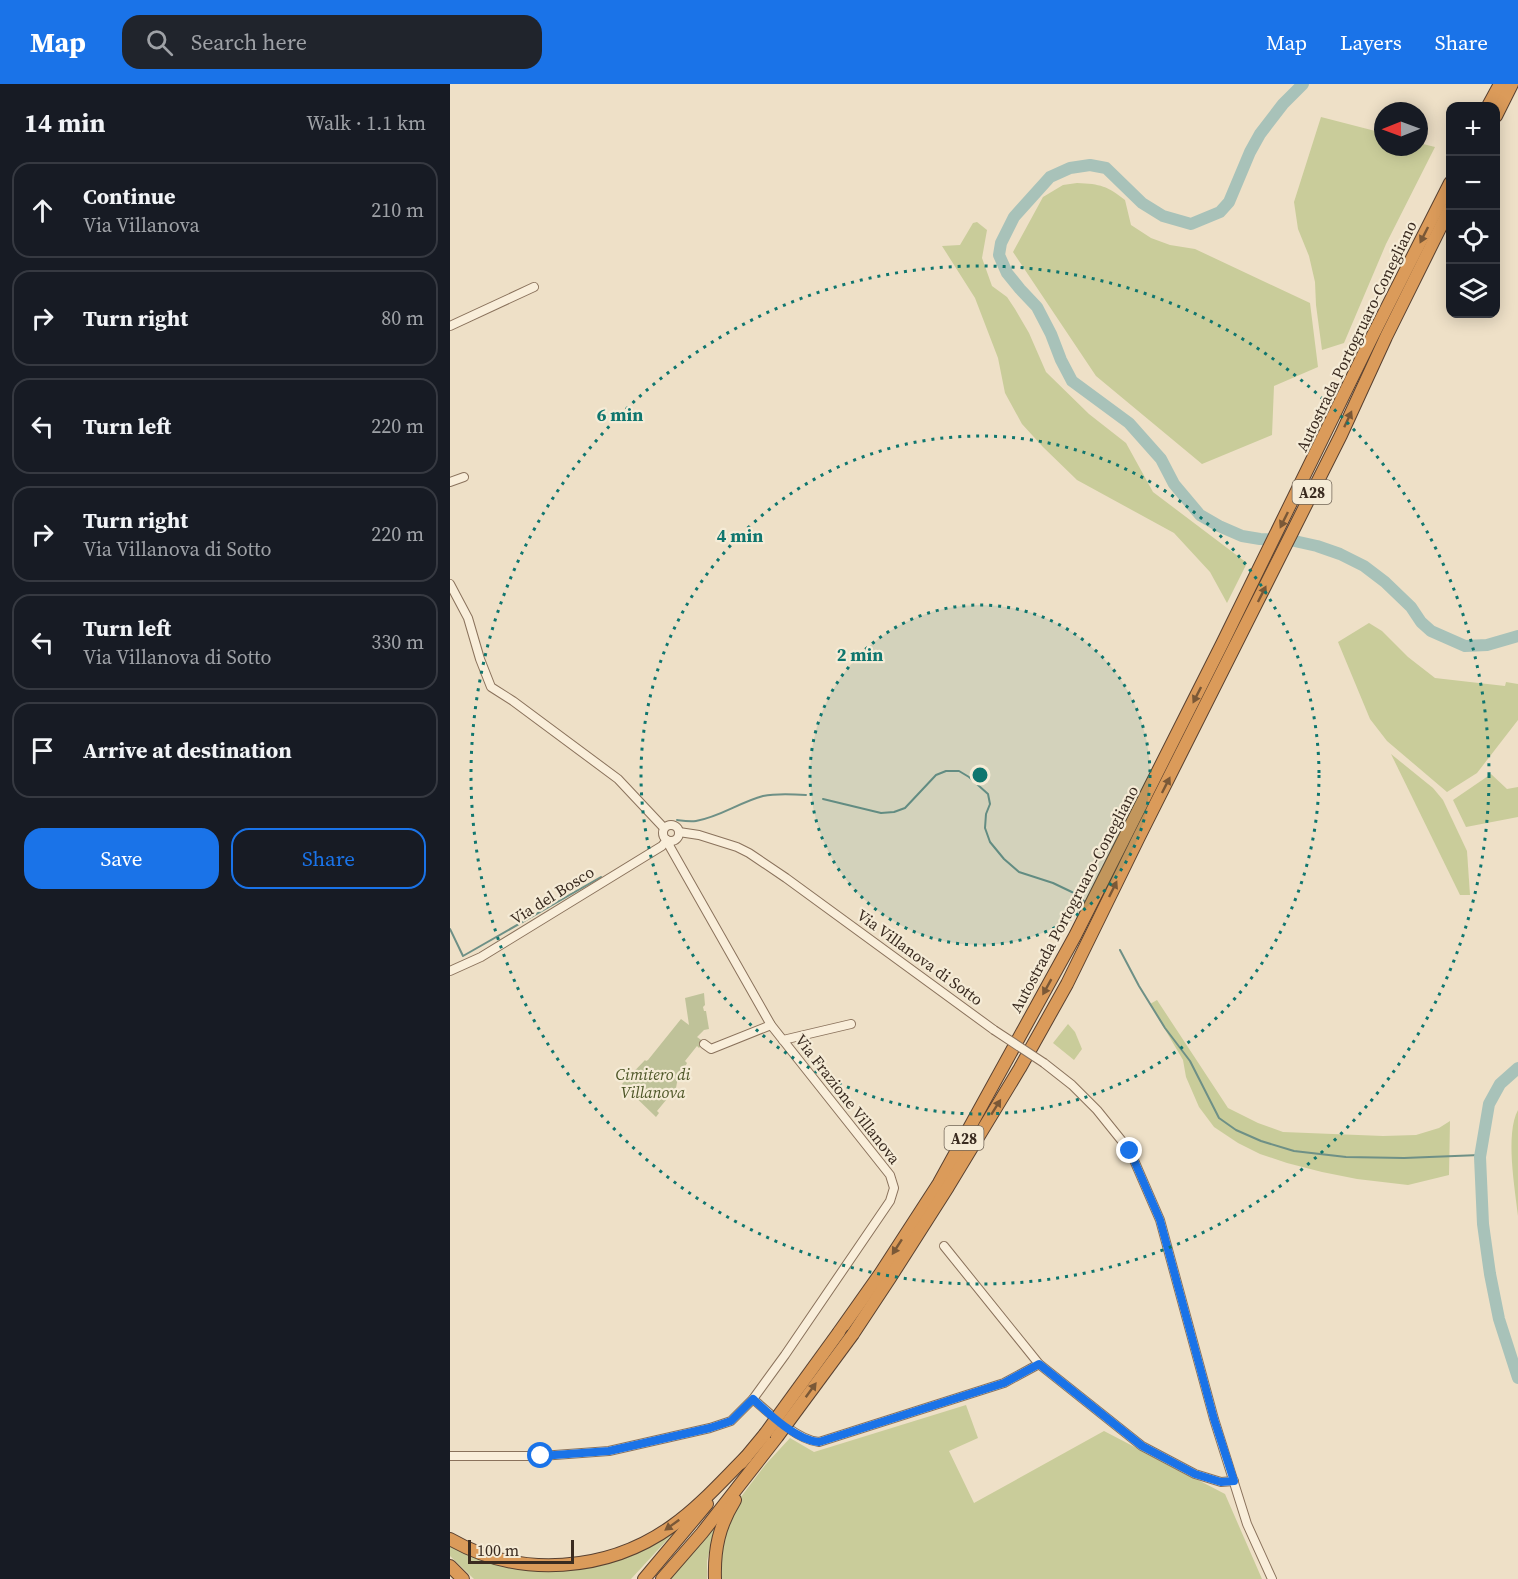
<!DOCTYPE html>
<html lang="en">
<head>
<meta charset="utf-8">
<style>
	body { margin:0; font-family:"Source Serif 4",serif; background:#20242c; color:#f1f3f6 }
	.controls { position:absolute; right:18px; top:18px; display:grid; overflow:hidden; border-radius:12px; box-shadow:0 3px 15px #0003 }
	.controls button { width:54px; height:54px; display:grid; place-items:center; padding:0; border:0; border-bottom:2px solid #363941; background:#171b24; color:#f1f3f6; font:30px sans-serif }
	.compass { position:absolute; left:924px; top:18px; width:54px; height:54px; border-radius:50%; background:#171b24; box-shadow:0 3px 15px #0003; rotate:269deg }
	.scale { position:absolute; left:18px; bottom:15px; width:106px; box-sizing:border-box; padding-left:6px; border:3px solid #3a2b20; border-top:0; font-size:16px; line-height:21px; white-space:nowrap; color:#3a2b20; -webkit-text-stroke:4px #f5ebd6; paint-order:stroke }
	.stop { position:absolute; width:18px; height:18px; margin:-14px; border:4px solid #1a73e8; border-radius:50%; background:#fff }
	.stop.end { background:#1a73e8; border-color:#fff; box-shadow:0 2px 6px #0008 }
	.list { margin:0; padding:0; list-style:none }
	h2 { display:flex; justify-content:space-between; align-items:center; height:78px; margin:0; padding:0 24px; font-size:26px }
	h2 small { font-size:20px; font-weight:400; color:#9ea1a6 }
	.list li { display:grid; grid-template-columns:39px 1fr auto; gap:18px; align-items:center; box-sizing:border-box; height:96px; margin:0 12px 12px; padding:0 12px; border:2px solid #363941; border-radius:18px }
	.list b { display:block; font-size:22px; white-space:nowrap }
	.list p { margin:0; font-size:20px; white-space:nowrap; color:#9ea1a6 }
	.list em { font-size:20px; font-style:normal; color:#9ea1a6 }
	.actions { display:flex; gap:12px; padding:18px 24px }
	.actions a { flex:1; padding:14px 0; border:2px solid #1a73e8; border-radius:18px; text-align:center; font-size:21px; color:#1a73e8 }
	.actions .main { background:#1a73e8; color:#fff }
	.icon { flex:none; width:33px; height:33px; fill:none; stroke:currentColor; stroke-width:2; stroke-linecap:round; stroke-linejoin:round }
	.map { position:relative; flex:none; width:1068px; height:1495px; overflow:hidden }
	header { display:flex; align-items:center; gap:36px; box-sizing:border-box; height:84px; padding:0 30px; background:#1a73e8; color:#fff }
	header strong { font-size:28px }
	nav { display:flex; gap:33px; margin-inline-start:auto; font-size:21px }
	.search { width:420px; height:54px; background:#20242c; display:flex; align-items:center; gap:15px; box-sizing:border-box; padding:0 21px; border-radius:18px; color:#9ea1a6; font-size:22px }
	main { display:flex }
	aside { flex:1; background:#171b24 }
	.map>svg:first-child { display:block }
	.green { fill:#c9cc9a }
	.cemetery { fill:#bfc299 }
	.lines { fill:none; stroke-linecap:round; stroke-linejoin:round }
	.stream { stroke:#6e9086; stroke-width:2 }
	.river { stroke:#a8c2b9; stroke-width:12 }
	.minor-casing { stroke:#8a725c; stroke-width:10 }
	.highway-casing { stroke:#584030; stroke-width:14 }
	.minor { stroke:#f9eeda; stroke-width:8 }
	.highway { stroke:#db9b5a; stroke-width:12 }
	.minor-bridge-casing { stroke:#8a725c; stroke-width:10; stroke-linecap:butt }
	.highway-bridge-casing { stroke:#584030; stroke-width:14; stroke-linecap:butt }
	.minor-bridge { stroke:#f9eeda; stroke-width:8 }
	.highway-bridge { stroke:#db9b5a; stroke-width:12 }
	.oneway { fill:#7a5837 }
	.route { stroke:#1a73e8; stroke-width:8 }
	.ring { fill:none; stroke:#0f766e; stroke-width:3; stroke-dasharray:3 6 }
	.labels { text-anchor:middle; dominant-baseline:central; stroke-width:4.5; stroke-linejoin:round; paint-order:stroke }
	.shield { fill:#f5ebd6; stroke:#726557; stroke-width:1.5 }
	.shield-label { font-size:15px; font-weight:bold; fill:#3a2b20 }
	.street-label { font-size:16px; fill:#3a2b20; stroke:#f5ebd6 }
	.park-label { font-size:16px; font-style:italic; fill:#4d5627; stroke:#f5ebd6 }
	.centre { fill:#0f766e; stroke:#f5ebd6; stroke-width:3 }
	.ring-label { font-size:18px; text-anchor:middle; font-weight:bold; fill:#0f766e; stroke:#f5ebd6; stroke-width:4.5; stroke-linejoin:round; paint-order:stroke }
</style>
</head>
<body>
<header>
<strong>Map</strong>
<div class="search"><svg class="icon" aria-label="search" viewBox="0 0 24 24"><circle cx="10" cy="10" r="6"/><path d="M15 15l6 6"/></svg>Search here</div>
<nav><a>Map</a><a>Layers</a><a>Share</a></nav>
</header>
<main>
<aside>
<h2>14 min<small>Walk · 1.1 km</small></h2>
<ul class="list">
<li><svg class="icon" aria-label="ahead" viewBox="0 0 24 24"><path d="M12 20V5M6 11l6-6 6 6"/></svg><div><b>Continue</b><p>Via Villanova</p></div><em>210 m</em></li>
<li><svg class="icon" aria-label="right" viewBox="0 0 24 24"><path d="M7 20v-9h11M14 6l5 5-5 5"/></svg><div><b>Turn right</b></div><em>80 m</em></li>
<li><svg class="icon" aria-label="left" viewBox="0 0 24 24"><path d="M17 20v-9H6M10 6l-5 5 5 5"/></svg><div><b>Turn left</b></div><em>220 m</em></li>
<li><svg class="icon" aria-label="right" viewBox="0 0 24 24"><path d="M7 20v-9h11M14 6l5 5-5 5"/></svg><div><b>Turn right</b><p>Via Villanova di Sotto</p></div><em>220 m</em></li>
<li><svg class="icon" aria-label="left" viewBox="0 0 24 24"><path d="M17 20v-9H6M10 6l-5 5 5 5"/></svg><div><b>Turn left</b><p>Via Villanova di Sotto</p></div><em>330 m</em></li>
<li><svg class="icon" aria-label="arrive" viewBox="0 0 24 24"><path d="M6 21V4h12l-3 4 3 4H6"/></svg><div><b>Arrive at destination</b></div></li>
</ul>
<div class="actions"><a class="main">Save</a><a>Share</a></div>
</aside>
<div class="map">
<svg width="1068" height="1495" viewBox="0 0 1068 1495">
	<rect width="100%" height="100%" fill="#eee0c7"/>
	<g class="green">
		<path d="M871 33 933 49V63H969V59L985 63 936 160 894 259 872 266 866 221 865 198 859 172 848 145 844 118Z"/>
		<path d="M627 99C651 100 657 102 675 116L681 141 701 154 720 161 745 165 860 219 868 283 824 302 822 351 752 380 646 292 563 168 593 113 613 101Z"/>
		<path d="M527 138 537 146 532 174 542 202 557 213 565 225 579 249 596 288 639 330 676 359 703 408 797 479 777 519 760 488 724 449 627 396 593 363 572 340 555 309 548 274 525 214 492 162 510 161 523 139Z"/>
		<path d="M919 539 932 547 958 573 985 594 1055 602 1056 598 1068 600V636L1027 689 997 708 937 657 920 635 888 558Z"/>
		<path d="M941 670 983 704 993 716 1017 767 1020 811H1010Z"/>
		<path d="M1041 690 1057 705 1068 703V733L1016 743 1003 716Z"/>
		<path d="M707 916 778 1024 808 1039 833 1048 933 1052 966 1051 989 1044 1000 1037 999 1091 958 1101 907 1095 872 1088 837 1079 810 1070 788 1059 764 1043 749 1023 736 993 733 976 700 920Z"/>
		<path d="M618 940 625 948 632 965 624 976 603 959Z"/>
		<path d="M1068 1026V1132C1065 1104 1055 1050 1068 1026Z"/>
		<path d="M516 1321 528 1354 499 1367 524 1419 654 1347 775 1410 812 1495H269L271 1451 290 1414 316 1380 340 1354 364 1368Z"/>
		<path d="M265 1441 257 1477V1495H219Z"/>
		<path d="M230 1442 181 1495H24L0 1472V1459L28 1472 126 1484Z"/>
	</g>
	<path class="cemetery" d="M254 909 255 921 253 923 254 927H256L259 945 254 946 247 953 254 958 249 964 247 962 235 977 237 979 233 987 228 993 226 1004 207 1027 209 1029 206 1033 172 1000 195 976 196 977 198 976 231 935 239 941 235 914Z"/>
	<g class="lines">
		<g class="stream">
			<path d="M373 715 431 729 444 728 455 724 486 691 496 687H509L519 693 538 710 540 720 536 730 535 744 540 758 554 775 569 788 603 799 626 810 636 819"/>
			<path d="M227 736C234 737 240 738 246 737 270 733 290 718 313 712 327 709 342 710 356 711"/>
			<path d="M0 845 13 872 151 793"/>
			<path d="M670 866 689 902 715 944 740 977 769 1034 786 1046 811 1057 844 1067 896 1073 954 1074 1030 1071"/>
		</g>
		<g class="river">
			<path d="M853 0 833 20 810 50 800 68 779 118 770 128 741 140 713 132 692 119 656 84 640 81 620 84 600 93 564 133 551 159 549 171 557 189 570 205 587 223 601 250 611 276 622 297 679 339 711 375 724 400 750 431 769 442 792 452 810 455 840 456 867 462 890 470 914 482 935 498 961 523 971 538 981 547 1015 562 1037 561 1068 552"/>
			<path d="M1068 984 1050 1000 1039 1020 1030 1073 1033 1140 1040 1190 1049 1235 1068 1294"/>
		</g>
		<g class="minor-casing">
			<g id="minor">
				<path d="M0 242 84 203"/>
				<path d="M0 398 14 393"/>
				<path d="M0 500 18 534 30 575 41 603 63 617 168 695 214 744"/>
				<circle cx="221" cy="749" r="8"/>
				<path d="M229 748 249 751 287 763 299 769 336 794 544 946"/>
				<path d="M0 887 31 873 212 762 217 756"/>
				<path d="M333 956 401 940"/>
				<path d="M254 960 261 965 321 941"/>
				<path d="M594 979 622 1001 647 1026 680 1067 710 1136 764 1335 797 1440 822 1495"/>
				<path d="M494 1162 589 1280 692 1362 745 1390 771 1398 784 1397"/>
				<path d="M303 1315C319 1329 347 1356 369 1358L554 1299 589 1280"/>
				<path d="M0 1372H91L159 1367 260 1344 281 1337 303 1315 335 1271 440 1117 444 1104 440 1091 321 941 220 763 219 757"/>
			</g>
		</g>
		<g class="highway-casing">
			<g id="highway">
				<path d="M1038 22 1050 0"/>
				<path d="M1046 32 1062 0"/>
				<path d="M389 1248 430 1190 489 1099 625 852 773 558 923 251 1000 99"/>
				<path d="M403 1250 440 1194 498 1103 570 984 617 900 689 753 891 351 936 253 1000 124"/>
				<path d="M291 1379 315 1350"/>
				<path d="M0 1455C69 1495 158 1488 222 1442 249 1423 272 1397 296 1373"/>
				<path d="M0 1482 13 1495"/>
				<path d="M194 1495 257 1420"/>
				<path d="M212 1495 252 1449 327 1353"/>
				<path d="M265 1495C264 1465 269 1442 285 1416"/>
			</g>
		</g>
		<use href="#minor" class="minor"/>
		<use href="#highway" class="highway"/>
		<g class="minor-bridge-casing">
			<path id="minor-bridge" d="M544 946 594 979"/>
		</g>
		<g class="highway-bridge-casing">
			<g id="highway-bridge">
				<path d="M315 1350 389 1248"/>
				<path d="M327 1353 403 1250"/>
			</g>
		</g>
		<use href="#minor-bridge" class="minor-bridge"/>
		<use href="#highway-bridge" class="highway-bridge"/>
	</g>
	<defs><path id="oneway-solid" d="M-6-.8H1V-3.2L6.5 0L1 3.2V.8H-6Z" transform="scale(1.5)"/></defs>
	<g class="oneway">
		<use href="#oneway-solid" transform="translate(974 151) rotate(117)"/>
		<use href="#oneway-solid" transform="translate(898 335) rotate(-65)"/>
		<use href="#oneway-solid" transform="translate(834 436) rotate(116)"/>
		<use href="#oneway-solid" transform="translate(812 510) rotate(-63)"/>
		<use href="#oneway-solid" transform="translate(747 611) rotate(117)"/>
		<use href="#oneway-solid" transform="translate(716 701) rotate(-63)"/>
		<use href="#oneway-solid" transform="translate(663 805) rotate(-64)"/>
		<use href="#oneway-solid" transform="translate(597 903) rotate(119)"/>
		<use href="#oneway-solid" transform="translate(546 1023) rotate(-58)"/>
		<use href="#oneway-solid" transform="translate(447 1163) rotate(123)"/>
		<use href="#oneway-solid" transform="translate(361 1306) rotate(-54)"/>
		<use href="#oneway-solid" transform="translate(222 1441) rotate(144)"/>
	</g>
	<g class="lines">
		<path class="route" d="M91 1372 159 1367 260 1344 281 1337 303 1315C319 1330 346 1356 369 1358L554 1299 589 1280 692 1362 745 1390 771 1398 784 1397 764 1335 710 1136 680 1067"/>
	</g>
	<circle cx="530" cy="691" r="170" fill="#0f766e" fill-opacity=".12"/>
	<g class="ring">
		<circle cx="530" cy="691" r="170"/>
		<circle cx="530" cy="691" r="339"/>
		<circle cx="530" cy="691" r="509"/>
	</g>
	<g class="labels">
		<g class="shield">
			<rect x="842.5" y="396" width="39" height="24" rx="4.5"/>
			<rect x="494.5" y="1042" width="39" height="24" rx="4.5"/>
		</g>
		<g class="shield-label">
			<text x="862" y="408">A28</text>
			<text x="514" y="1054">A28</text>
		</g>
		<g class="street-label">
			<text transform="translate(906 252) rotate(-64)">Autostrada Portogruaro-Conegliano</text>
			<text transform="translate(102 811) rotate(-32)">Via del Bosco</text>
			<text transform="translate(624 815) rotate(-62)">Autostrada Portogruaro-Conegliano</text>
			<text transform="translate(470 873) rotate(36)">Via Villanova di Sotto</text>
			<text transform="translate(398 1015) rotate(52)">Via Frazione Villanova</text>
		</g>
		<g class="park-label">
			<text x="203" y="990">Cimitero di<tspan x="203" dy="18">Villanova</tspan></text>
		</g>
	</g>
	<circle cx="530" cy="691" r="9" class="centre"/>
	<g class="ring-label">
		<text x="170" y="337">6 min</text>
		<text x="290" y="458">4 min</text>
		<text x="410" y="577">2 min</text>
	</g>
</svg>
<div class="controls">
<button>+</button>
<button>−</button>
<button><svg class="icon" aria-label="locate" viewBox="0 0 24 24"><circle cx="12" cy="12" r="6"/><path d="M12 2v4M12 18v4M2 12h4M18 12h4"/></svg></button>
<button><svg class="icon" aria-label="layers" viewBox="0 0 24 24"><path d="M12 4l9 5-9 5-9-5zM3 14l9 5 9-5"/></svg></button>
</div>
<svg class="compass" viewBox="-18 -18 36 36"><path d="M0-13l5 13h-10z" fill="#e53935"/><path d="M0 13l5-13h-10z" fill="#9ea1a6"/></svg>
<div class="scale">100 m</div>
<div class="stop" style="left:91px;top:1372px"></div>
<div class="stop end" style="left:680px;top:1067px"></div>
</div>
</main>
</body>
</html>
